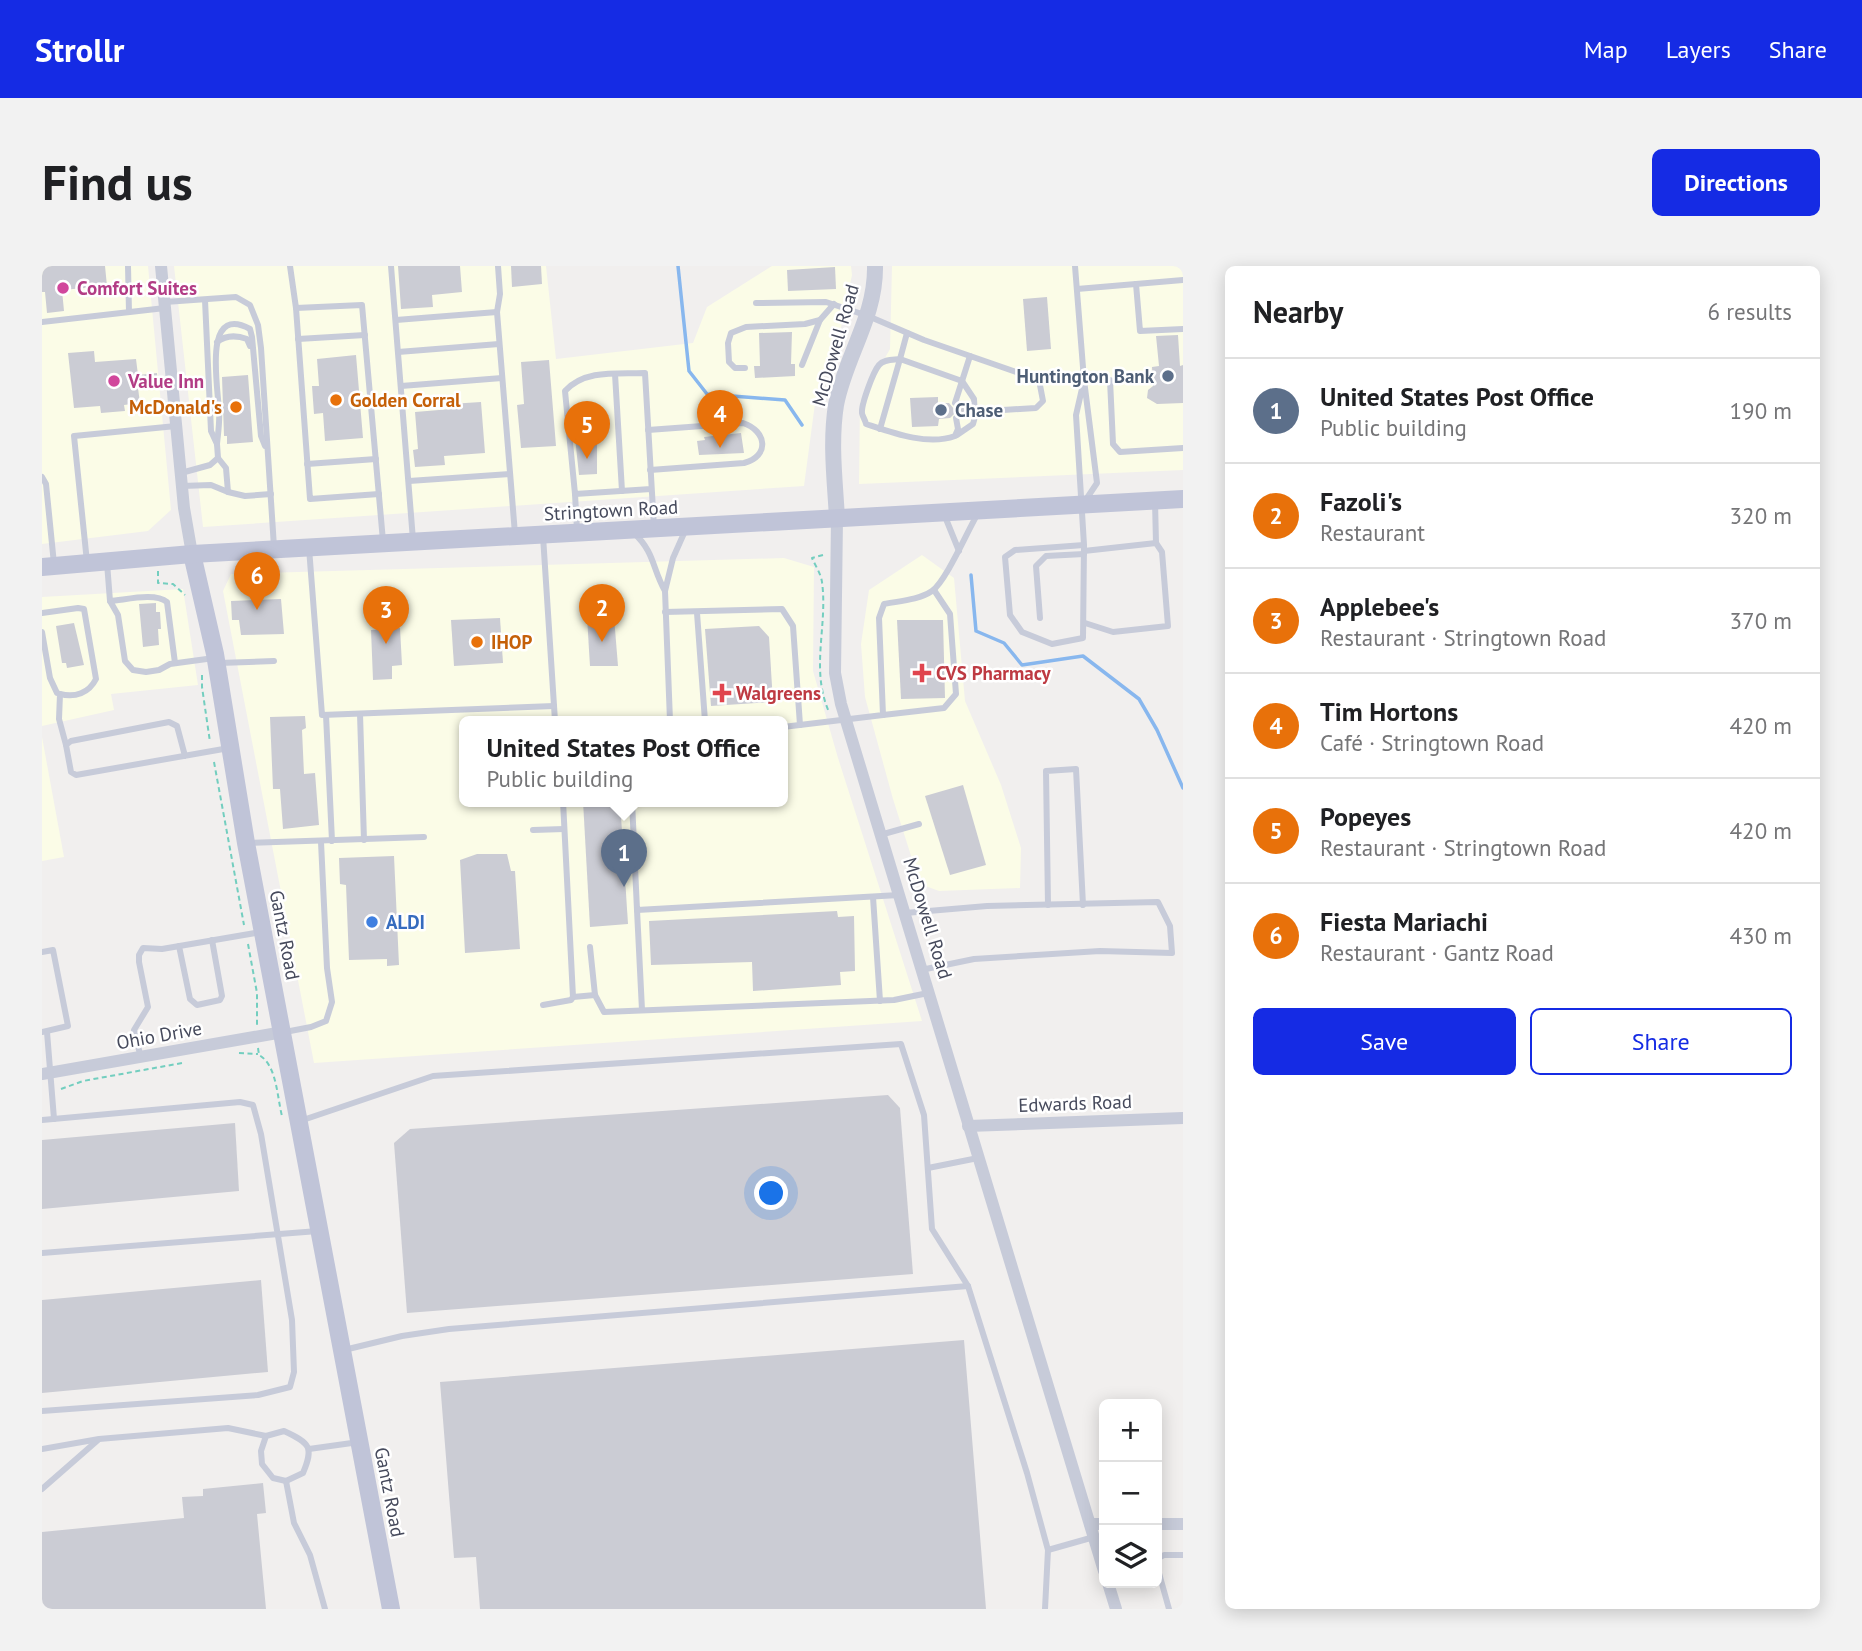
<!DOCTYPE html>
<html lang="en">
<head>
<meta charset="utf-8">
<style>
	body { margin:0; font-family:"PT Sans",sans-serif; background:#f2f2f2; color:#202124 }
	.controls { position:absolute; right:21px; bottom:21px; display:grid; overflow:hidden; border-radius:10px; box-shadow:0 4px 18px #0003 }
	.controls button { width:63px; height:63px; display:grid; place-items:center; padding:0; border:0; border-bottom:2px solid #e0e0e0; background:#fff; color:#202124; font:35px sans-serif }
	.you { position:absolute; left:730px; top:928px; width:24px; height:24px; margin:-18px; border:5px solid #fff; border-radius:50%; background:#1a73e8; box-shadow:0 0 0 10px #1a73e833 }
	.badge { display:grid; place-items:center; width:46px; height:46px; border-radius:50%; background:#152be4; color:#fff; font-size:23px; font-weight:700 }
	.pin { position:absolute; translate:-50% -58px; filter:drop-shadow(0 2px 4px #0008) }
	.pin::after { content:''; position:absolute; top:37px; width:24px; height:21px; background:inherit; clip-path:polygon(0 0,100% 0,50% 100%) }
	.popup { position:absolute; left:417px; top:450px; width:329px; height:91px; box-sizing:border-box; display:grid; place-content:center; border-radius:10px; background:#fff; filter:drop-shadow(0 2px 5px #0005); font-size:23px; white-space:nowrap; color:#757577 }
	.popup b { font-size:26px; color:#202124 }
	.popup::after { content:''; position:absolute; left:50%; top:100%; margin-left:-14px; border:14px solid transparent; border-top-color:#fff }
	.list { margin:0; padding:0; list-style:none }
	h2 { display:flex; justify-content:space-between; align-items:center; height:91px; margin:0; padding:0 28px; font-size:30px }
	h2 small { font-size:23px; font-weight:400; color:#757577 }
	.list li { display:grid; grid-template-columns:46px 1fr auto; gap:21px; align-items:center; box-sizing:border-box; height:105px; padding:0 28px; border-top:2px solid #e0e0e0 }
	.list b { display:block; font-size:26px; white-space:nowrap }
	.list p { margin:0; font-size:23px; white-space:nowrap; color:#757577 }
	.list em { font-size:23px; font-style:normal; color:#757577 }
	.actions { display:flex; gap:14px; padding:21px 28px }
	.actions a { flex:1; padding:16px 0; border:2px solid #152be4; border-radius:10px; text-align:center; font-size:24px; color:#152be4 }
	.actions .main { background:#152be4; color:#fff }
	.icon { flex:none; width:38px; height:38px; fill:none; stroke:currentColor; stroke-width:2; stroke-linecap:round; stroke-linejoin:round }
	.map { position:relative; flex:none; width:1141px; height:1343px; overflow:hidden; border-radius:10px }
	header { display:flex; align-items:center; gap:42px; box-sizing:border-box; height:98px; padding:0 35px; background:#152be4; color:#fff }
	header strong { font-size:33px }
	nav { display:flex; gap:38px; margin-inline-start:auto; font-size:24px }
	.intro { display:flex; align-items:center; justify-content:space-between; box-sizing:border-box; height:168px; padding:0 42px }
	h1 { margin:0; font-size:49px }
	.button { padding:18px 32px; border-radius:10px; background:#152be4; color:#fff; font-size:24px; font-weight:700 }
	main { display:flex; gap:42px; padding:0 42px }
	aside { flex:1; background:#fff; border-radius:10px; box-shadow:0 4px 18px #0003 }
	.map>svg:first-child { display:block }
	.commercial { fill:#fbfce7; fill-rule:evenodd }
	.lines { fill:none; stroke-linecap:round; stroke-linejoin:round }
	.stream { stroke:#88b7ee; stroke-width:3.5 }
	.building { fill:#cbccd4 }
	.path { stroke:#73cebf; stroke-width:2; stroke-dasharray:5 3.5; stroke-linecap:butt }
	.service { stroke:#c7cbd9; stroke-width:6 }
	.minor { stroke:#c7cbd9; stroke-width:12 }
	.tertiary { stroke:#c7cbd9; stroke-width:16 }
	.secondary { stroke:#c0c4d8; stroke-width:18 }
	.hotel-dot { fill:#d1479c; stroke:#fff; stroke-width:2.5 }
	.service-dot { fill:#5c6f8a; stroke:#fff; stroke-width:2.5 }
	.food-dot { fill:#e8710a; stroke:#fff; stroke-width:2.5 }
	.health-dot { fill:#e0444e; stroke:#fff; stroke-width:2.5 }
	.shop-dot { fill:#3f7fe0; stroke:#fff; stroke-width:2.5 }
	.labels { text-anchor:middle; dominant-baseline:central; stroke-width:5; stroke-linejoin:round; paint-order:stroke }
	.hotel-label { font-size:19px; font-weight:bold; fill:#b23c85; stroke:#fff; text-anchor:start }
	.street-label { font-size:19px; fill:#464a5c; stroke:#fff }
	.service-label { font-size:19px; font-weight:bold; fill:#4e5e75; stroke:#fff; text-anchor:end }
	.food-label { font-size:19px; font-weight:bold; fill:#c56008; stroke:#fff; text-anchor:start }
	.health-label { font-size:19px; font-weight:bold; fill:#be3a42; stroke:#fff; text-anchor:start }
	.shop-label { font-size:19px; font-weight:bold; fill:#366cbe; stroke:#fff; text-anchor:start }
</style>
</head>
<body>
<header>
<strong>Strollr</strong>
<nav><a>Map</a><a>Layers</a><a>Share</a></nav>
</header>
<div class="intro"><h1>Find us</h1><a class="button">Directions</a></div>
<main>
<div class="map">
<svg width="1141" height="1343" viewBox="0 0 1141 1343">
	<rect width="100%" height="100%" fill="#f1efee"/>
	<g class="commercial">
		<path d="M0 0H106L129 244 106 265 0 278Z"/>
		<path d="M132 0H504L514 93 651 77 665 41 730 0H809L810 9 797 71 774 130 762 220 161 261Z"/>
		<path d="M850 0H1141V204L817 218 818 136 848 83Z"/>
		<path d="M880 289 912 312 923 435 959 519 979 582 978 622 897 625 878 618 851 533 823 431 819 378 827 324Z"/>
		<path d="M742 292 772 301 771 405 796 492 880 755 272 797 181 325 189 308ZM423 455H741V535H423Z"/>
		<path d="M141 323 156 419 69 428 72 444 0 460V331Z"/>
		<path d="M0 471 22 591 0 595Z"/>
	</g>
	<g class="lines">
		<g class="stream">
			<path d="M636 0 647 105 665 128 743 134 760 159"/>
			<path d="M929 309 934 365 962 377 980 399 1041 390 1097 433 1115 464 1141 522"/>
		</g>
	</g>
	<g class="building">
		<path d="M0 0H63L65 20 20 24 22 45 5 47 3 26H0Z"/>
		<path d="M356 0H418L420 26 390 29 391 41 359 43Z"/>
		<path d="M469 0H499L500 18 470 21Z"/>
		<path d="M793 1 794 23 746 25 745 4Z"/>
		<path d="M1005 31 1009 83 985 85 981 33Z"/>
		<path d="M750 66 749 98H753V110L713 112 712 100H718L717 67Z"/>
		<path d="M1136 69 1138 100 1141 99V137L1115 138 1105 132 1106 124 1111 120 1110 101 1117 100 1114 70Z"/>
		<path d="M52 85 53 96 94 93 96 109 115 107 116 120 96 122 98 137 82 139 83 145 59 147 58 140 32 142 26 87Z"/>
		<path d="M314 89 321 172 283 175 281 147 272 148 270 120H277L275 93Z"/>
		<path d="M507 94 514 180 479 182 475 139 482 138 479 96Z"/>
		<path d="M206 109 211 176 185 178V170H182L180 111Z"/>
		<path d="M896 131V137H907L912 143 916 142 919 136H926L927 151H920L914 146 908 152 897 153 896 160 870 161 868 132Z"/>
		<path d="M439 136 443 187 402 190 403 199 373 201 371 184 376 183 373 146 409 143 408 138Z"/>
		<path d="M555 161V208L537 209 532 162Z"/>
		<path d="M699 167 702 187 657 189 655 175 663 174 662 171Z"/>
		<path d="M239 333 242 368 199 369 197 354H190L189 335Z"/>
		<path d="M114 337V346H118L119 363H116L117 379 101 381 97 338Z"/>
		<path d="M545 351H572L576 400H548Z"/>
		<path d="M458 352 461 397 412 400 409 354Z"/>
		<path d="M855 354H901L903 432 859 433Z"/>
		<path d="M32 357 42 399 25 402 24 397H20L14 360Z"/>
		<path d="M717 360 727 371 731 436 669 440 663 363Z"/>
		<path d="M358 362 360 399 350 400V413L331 414 329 364Z"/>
		<path d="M263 450 264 462 260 464 262 508 273 507 277 559 241 563 238 523H231L228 451Z"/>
		<path d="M921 519 944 599 908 609 883 530Z"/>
		<path d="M541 535H578L586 658 548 661Z"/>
		<path d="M435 588H465L469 605H473L478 683 423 687 418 594Z"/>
		<path d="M352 590 357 699 345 700V693L307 694 304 619 298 618 297 592Z"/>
		<path d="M795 645 796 651 812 650 813 705 798 706 799 719 711 725 710 696 609 699 607 655Z"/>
		<path d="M846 829 858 842 871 1008 365 1047 352 877 368 863Z"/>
		<path d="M193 857 197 925 0 943V874Z"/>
		<path d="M219 1014 226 1106 0 1127V1034Z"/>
		<path d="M922 1074 944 1343H438L434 1291 412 1292 398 1116Z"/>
		<path d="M221 1217 224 1247 215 1248 224 1343H0V1266L142 1252 140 1231 161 1230V1223Z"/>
	</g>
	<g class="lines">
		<g class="path">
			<path d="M781 289 770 292C773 299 779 308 780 316 786 360 768 403 787 446"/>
			<path d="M116 305V317L131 318 143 329"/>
			<path d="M160 409V421L168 476"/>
			<path d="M172 496 202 659"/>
			<path d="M206 678 215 727V759"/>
			<path d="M216 782 217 789C235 799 235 831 240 850"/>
			<path d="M197 787 216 788"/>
			<path d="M19 823 41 815 140 797"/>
		</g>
		<g class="service">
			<path d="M86 0 87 46"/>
			<path d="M248 0 254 42 320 39 341 275"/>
			<path d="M349 0 371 274"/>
			<path d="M456 0 458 28 455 46 473 268"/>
			<path d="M1033 0 1042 114"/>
			<path d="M1094 18 1098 65 1141 63"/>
			<path d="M1035 23 1141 14"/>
			<path d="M123 36 194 31 208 39 216 59 219 82 232 281"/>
			<path d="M714 37 784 36 826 50 882 74 997 114H1068L1071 178 1078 186 1141 182"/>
			<path d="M254 42 268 233 337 228"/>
			<path d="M354 54 455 46"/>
			<path d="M0 56 123 42"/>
			<path d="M865 67 858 93C851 94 842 93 837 99 831 106 819 139 820 147 820 149 824 156 824 158 851 167 886 180 913 170L916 163 914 152"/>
			<path d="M256 73 323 69"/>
			<path d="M175 76C184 69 194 69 205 73L208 80"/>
			<path d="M356 86 457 78"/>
			<path d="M760 99 778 54"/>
			<path d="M703 102H693L687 96 686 77 689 67 704 61 763 58 778 54 792 38"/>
			<path d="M573 108 580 225"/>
			<path d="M359 120 460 112"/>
			<path d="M913 137 928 90"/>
			<path d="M961 144 994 142 1001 135 997 114"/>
			<path d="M838 163 858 93 920 115 932 133 933 151 931 158 915 169"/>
			<path d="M606 164 701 157C725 165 728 190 702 197L608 204"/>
			<path d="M175 178C176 167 178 156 177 145 176 121 160 37 208 63L210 71 219 170 223 180"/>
			<path d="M176 192 184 202 186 226"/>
			<path d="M265 198 334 193"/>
			<path d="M139 207 168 199 176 192 175 178 169 165 163 34"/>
			<path d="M0 211 4 218 12 298"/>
			<path d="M367 215 468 208"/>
			<path d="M140 220 169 219 186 226 203 230 229 228"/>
			<path d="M609 223 533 228 523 125C543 103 576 108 603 107L612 261"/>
			<path d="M533 228 535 264"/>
			<path d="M902 248 917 285"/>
			<path d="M592 267C613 287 610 302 623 325"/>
			<path d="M501 270 513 455"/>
			<path d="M1042 279 973 284 963 291 968 349 980 366 1010 378 1041 372 1042 279 1034 149 1042 114 1055 217 1043 235"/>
			<path d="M267 282 280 449 512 440"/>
			<path d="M1042 285 1114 277"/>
			<path d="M45 296 32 170 134 160"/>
			<path d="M65 297 68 335 76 349 83 395 91 404 104 406 117 404 128 398 172 392"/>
			<path d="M68 335C83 334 113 326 125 336L133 397"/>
			<path d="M623 346 740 343 751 360 758 459"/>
			<path d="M0 347 36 342 42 343 54 413C47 427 33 432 18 428"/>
			<path d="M655 347 663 455"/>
			<path d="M998 352 994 300 1004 290 1042 288"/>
			<path d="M1043 357 1071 366 1126 360 1120 286 1114 277 1113 235"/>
			<path d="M0 366 8 412 15 427 18 428 17 453 24 479"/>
			<path d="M177 397 232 395"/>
			<path d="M318 448 322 574"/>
			<path d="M284 449 290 575"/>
			<path d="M841 449 902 442 914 428 908 348 892 324"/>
			<path d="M628 455 623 325 631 292 643 265"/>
			<path d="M741 461 841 449 837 352 842 338C857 335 877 334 890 325 904 315 925 266 935 249"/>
			<path d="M143 490 135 460 127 456 29 475 24 479 29 506 34 509 187 482"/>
			<path d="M590 535 595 644 857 629"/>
			<path d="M491 564 522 563"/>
			<path d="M838 569 877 558"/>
			<path d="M205 577 382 571"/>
			<path d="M831 631 838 735"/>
			<path d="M1006 639 1004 505 1034 503 1041 639"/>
			<path d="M595 644 600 744"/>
			<path d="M863 647 945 640 1116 636 1128 660 1130 687 1058 685 932 693 879 704"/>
			<path d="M137 680 148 733 155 739 178 734 180 730 170 674"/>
			<path d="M548 681 553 729 562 746 852 734 886 727"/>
			<path d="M0 686 11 684 26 760 0 766"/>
			<path d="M531 731 553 729"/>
			<path d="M501 739 529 734 531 731 521 535"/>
			<path d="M5 766 12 853"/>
			<path d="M243 766 269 761 284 755 290 736 285 702 279 576"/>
			<path d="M99 792 92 764 106 741 97 696V689L101 682 120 683 219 666"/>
			<path d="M0 854 198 836 211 839 219 868 250 1054 252 1106 248 1121 216 1129 0 1145"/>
			<path d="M258 855 391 810 859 778 882 849 890 963 926 1020 985 1207 1006 1284"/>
			<path d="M886 902 936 892"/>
			<path d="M0 987 276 965"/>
			<path d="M302 1084 360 1070 407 1063 926 1020"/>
			<path d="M242 1165C268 1177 272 1181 261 1207L244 1215 231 1212 220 1198 219 1185 224 1170Z"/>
			<path d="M0 1183 57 1173 186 1162 224 1170"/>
			<path d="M267 1183 317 1176"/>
			<path d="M244 1215 252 1257 268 1289 283 1343"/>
			<path d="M0 1223 56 1174"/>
			<path d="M1115 1293 1122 1289H1141"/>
			<path d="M1115 1300 1127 1343"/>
			<path d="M1003 1343 1006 1284 1052 1271"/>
		</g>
		<g class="minor">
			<path d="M119 0 142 242 150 288"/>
			<path d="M795 252 793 407 799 438 1062 1305"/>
			<path d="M0 808 241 766"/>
			<path d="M926 860 1141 852"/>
			<path d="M1048 1258H1062"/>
			<path d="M1115 1258H1141"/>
			<path d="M1066 1317 1074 1343"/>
		</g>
		<path class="tertiary" d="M795 252C793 215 788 177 794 139 803 91 834 51 833 0"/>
		<g class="secondary">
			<path d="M150 288 173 388 204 577 349 1343"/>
			<path d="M0 301 150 288 1141 233"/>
		</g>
	</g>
	<g class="hotel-dot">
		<circle cx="21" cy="22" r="7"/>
		<circle cx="72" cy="115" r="7"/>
	</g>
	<g class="service-dot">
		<circle cx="1126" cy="110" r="7"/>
		<circle cx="899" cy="144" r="7"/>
	</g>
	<g class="food-dot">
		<circle cx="294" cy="134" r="7"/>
		<circle cx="194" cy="141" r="7"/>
		<circle cx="435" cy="376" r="7"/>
	</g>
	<g class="health-dot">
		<path d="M876.5 396.5h7v7h7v7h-7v7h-7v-7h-7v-7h7z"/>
		<path d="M676.5 416.5h7v7h7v7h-7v7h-7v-7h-7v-7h7z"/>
	</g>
	<circle class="shop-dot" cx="330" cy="656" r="7"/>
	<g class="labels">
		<g class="hotel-label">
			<text x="35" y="22">Comfort Suites</text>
			<text x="86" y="115">Value Inn</text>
		</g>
		<g class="street-label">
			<text transform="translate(793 79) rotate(-74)">McDowell Road</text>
			<text transform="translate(569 244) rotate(-3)">Stringtown Road</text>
			<text transform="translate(886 652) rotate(73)">McDowell Road</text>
			<text transform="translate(243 669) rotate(79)">Gantz Road</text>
			<text transform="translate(117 769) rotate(-10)">Ohio Drive</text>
			<text transform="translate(1033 837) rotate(-2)">Edwards Road</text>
			<text transform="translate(348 1226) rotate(79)">Gantz Road</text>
		</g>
		<g class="service-label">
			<text x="1112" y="110">Huntington Bank</text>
			<text x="913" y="144" text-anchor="start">Chase</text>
		</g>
		<g class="food-label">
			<text x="308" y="134">Golden Corral</text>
			<text x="180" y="141" text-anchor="end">McDonald's</text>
			<text x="449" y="376">IHOP</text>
		</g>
		<g class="health-label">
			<text x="894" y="407">CVS Pharmacy</text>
			<text x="694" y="427">Walgreens</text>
		</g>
		<g class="shop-label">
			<text x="344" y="656">ALDI</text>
		</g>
	</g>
</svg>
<div class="controls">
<button>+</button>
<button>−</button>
<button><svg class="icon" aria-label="layers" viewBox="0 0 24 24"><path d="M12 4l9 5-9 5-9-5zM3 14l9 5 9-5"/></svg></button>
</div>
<div class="you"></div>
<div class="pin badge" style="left:582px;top:621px;background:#5c6f8a">1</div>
<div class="popup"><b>United States Post Office</b>Public building</div>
<div class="pin badge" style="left:560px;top:376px;background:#e8710a">2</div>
<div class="pin badge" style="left:344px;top:378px;background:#e8710a">3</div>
<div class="pin badge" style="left:678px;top:182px;background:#e8710a">4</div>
<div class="pin badge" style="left:545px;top:193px;background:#e8710a">5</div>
<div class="pin badge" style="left:215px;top:344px;background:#e8710a">6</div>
</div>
<aside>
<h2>Nearby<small>6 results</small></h2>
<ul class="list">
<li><span class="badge" style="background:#5c6f8a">1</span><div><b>United States Post Office</b><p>Public building</p></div><em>190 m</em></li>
<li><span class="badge" style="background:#e8710a">2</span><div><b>Fazoli's</b><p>Restaurant</p></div><em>320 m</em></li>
<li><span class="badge" style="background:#e8710a">3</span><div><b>Applebee's</b><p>Restaurant · Stringtown Road</p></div><em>370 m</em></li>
<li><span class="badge" style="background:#e8710a">4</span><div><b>Tim Hortons</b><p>Café · Stringtown Road</p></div><em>420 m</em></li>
<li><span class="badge" style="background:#e8710a">5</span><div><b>Popeyes</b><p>Restaurant · Stringtown Road</p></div><em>420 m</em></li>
<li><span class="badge" style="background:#e8710a">6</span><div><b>Fiesta Mariachi</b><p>Restaurant · Gantz Road</p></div><em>430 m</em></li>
</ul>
<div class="actions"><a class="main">Save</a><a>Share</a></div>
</aside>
</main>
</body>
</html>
